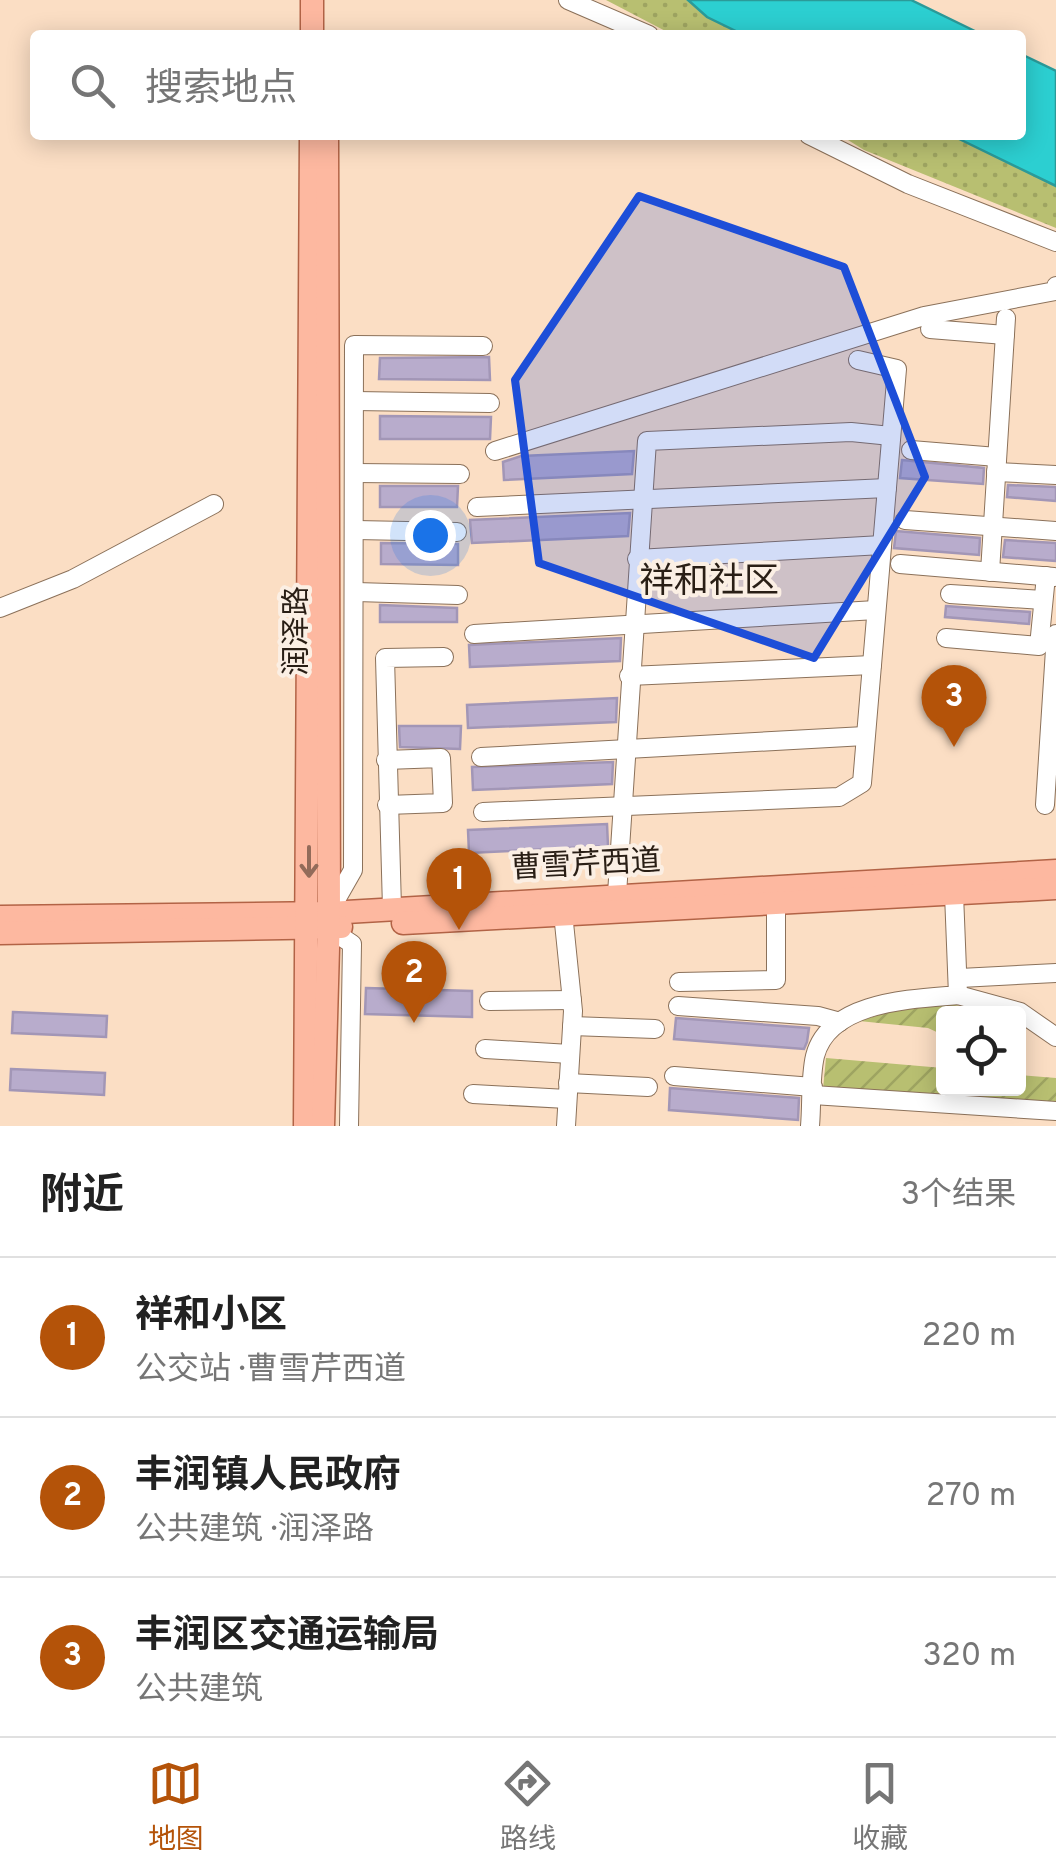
<!DOCTYPE html>
<html lang="zh">
<head>
<meta charset="utf-8">
<style>
	body { margin:0; font-family:Overpass,"Noto Sans SC",sans-serif; background:#f6f6f6; color:#222 }
	.controls { position:absolute; right:30px; bottom:30px; display:grid; overflow:hidden; border-radius:10px; box-shadow:0 5px 25px #0003 }
	.controls button { width:90px; height:90px; display:grid; place-items:center; padding:0; border:0; border-bottom:2px solid #e0e0e0; background:#fff; color:#222; font:50px sans-serif }
	.you { position:absolute; left:430px; top:535px; width:35px; height:35px; margin:-25px; border:8px solid #fff; border-radius:50%; background:#1a73e8; box-shadow:0 0 0 15px #1a73e833 }
	.badge { display:grid; place-items:center; width:65px; height:65px; border-radius:50%; background:#b45309; color:#fff; font-size:32px; font-weight:700 }
	.pin { position:absolute; translate:-50% -82px; filter:drop-shadow(0 2px 5px #0008) }
	.pin::after { content:''; position:absolute; top:52px; width:35px; height:30px; background:inherit; clip-path:polygon(0 0,100% 0,50% 100%) }
	.list { margin:0; padding:0; list-style:none }
	h2 { display:flex; justify-content:space-between; align-items:center; height:130px; margin:0; padding:0 40px; font-size:42px }
	h2 small { font-size:32px; font-weight:400; color:#767676 }
	.list li { display:grid; grid-template-columns:65px 1fr auto; gap:30px; align-items:center; box-sizing:border-box; height:160px; padding:0 40px; border-top:2px solid #e0e0e0 }
	.list b { display:block; font-size:38px; white-space:nowrap }
	.list p { margin:0; font-size:32px; white-space:nowrap; color:#767676 }
	.list em { font-size:32px; font-style:normal; color:#767676 }
	.icon { flex:none; width:55px; height:55px; fill:none; stroke:currentColor; stroke-width:2; stroke-linecap:round; stroke-linejoin:round }
	.map { position:relative; flex:none; width:1056px; height:1126px; overflow:hidden }
	.search { position:absolute; background:#fff; box-shadow:0 5px 25px #0003; left:30px; right:30px; top:30px; height:110px; display:flex; align-items:center; gap:25px; box-sizing:border-box; padding:0 35px; border-radius:10px; color:#767676; font-size:38px }
	.sheet { height:610px; background:#fff }
	nav { display:flex; justify-content:space-around; align-items:center; box-sizing:border-box; height:140px; border-top:2px solid #e0e0e0; background:#fff; font-size:28px; color:#767676 }
	nav a { display:grid; justify-items:center; gap:5px }
	nav .on { color:#b45309 }
	.map>svg:first-child { display:block }
	.park { fill:url(#park-dots) }
	.garden { fill:url(#garden-furrows) }
	.water { fill:#2ccfd1; stroke:#2b9a99; stroke-width:2.5 }
	.building { fill:#b8accc; stroke:#a296b6; stroke-width:2.5 }
	.lines { fill:none; stroke-linecap:round; stroke-linejoin:round }
	.minor-casing { stroke:#8b715a; stroke-width:20 }
	.major-casing { stroke:#b26346; stroke-width:25 }
	.minor { stroke:#fff; stroke-width:18 }
	.major { stroke:#fdb8a0; stroke-width:22 }
	.oneway { stroke:#936b5a }
	.marked { fill:#1d4ed8; fill-opacity:0.2; stroke:#1d4ed8; stroke-width:8; stroke-linejoin:round }
	.labels { text-anchor:middle; dominant-baseline:central; stroke-width:8; stroke-linejoin:round; paint-order:stroke }
	.street-label { font-size:30px; fill:#291e15; stroke:#fbefe4 }
	.quarter-label { font-size:35px; fill:#291e15; stroke:#fbefe4 }
</style>
</head>
<body>
<div class="map">
<svg width="1056" height="1126" viewBox="0 0 1056 1126">
	<defs>
		<pattern id="park-dots" width="8" height="8" patternUnits="userSpaceOnUse" patternTransform="scale(2.5)"><rect width="8" height="8" fill="#b8bf71"/><path d="M2 2h.1M6 6h.1" fill="none" stroke="#9ea461" stroke-width="1.8" stroke-linecap="round"/></pattern>
		<pattern id="garden-furrows" width="10" height="10" patternUnits="userSpaceOnUse" patternTransform="scale(2.5)"><rect width="10" height="10" fill="#b8bf71"/><path d="M-1 1l2-2M0 10L10 0M9 11l2-2" fill="none" stroke="#9ea461"/></pattern>
	</defs>
	<rect width="100%" height="100%" fill="#fbdec4"/>
	<g class="park">
		<path d="M606 0H688L707 17 744 35H673Z"/>
		<path d="M840 135H951L1056 186V228L864 150Z"/>
	</g>
	<g class="garden">
		<path d="M945 1003 995 1013 944 1014 943 1035 928 1028 859 1021 916 1004Z"/>
		<path d="M826 1058 943 1068 944 1088H1018L1019 1075 1056 1078V1109L823 1089Z"/>
	</g>
	<g class="water">
		<path d="M688 0H911L983 35H744L707 17Z"/>
		<path d="M1021 54 1056 71V186L951 135H1021Z"/>
	</g>
	<g class="building">
		<path d="M489 357 490 380 379 379 380 358Z"/>
		<path d="M380 416 491 417 490 439H380Z"/>
		<path d="M634 451 632 474 504 480 503 462 521 456Z"/>
		<path d="M902 460 984 468 983 484 900 478Z"/>
		<path d="M1008 485 1056 487V501L1007 497Z"/>
		<path d="M380 486H458L457 507H380Z"/>
		<path d="M630 513 628 536 472 543 470 520Z"/>
		<path d="M896 531 980 538 979 555 894 548Z"/>
		<path d="M1005 540 1056 543V561L1003 557Z"/>
		<path d="M381 543 458 544V565L381 564Z"/>
		<path d="M380 605 457 608V622H380Z"/>
		<path d="M946 606 1030 612 1029 624 945 617Z"/>
		<path d="M621 638 620 661 470 667 469 645Z"/>
		<path d="M617 698 616 722 468 728 467 705Z"/>
		<path d="M399 726H461L460 749 400 747Z"/>
		<path d="M613 762 612 784 473 790 472 767Z"/>
		<path d="M607 824 608 846 469 853 468 830Z"/>
		<path d="M366 988 472 991V1017L365 1014Z"/>
		<path d="M13 1012 107 1016 106 1037 12 1033Z"/>
		<path d="M676 1018 809 1028 807 1042 804 1049 674 1039Z"/>
		<path d="M11 1069 105 1073 104 1095 10 1090Z"/>
		<path d="M670 1088 799 1098 798 1120 669 1110Z"/>
	</g>
	<g class="lines">
		<g class="minor-casing">
			<g id="minor">
				<path d="M568 0 649 35"/>
				<path d="M809 135 908 184 1056 242"/>
				<path d="M930 329 1005 335"/>
				<path d="M355 401 490 403"/>
				<path d="M911 450 997 457"/>
				<path d="M495 451 924 316 1055 291 1056 286"/>
				<path d="M996 472 1056 475"/>
				<path d="M355 473 460 474"/>
				<path d="M477 507 887 488"/>
				<path d="M905 520 1056 531"/>
				<path d="M356 530 457 532"/>
				<path d="M637 559 882 545"/>
				<path d="M900 564 1054 577"/>
				<path d="M990 572 1006 318"/>
				<path d="M356 592 458 595"/>
				<path d="M950 594 1043 600"/>
				<path d="M0 608 73 579 214 504"/>
				<path d="M474 634 876 610"/>
				<path d="M946 638 1039 646 1046 576"/>
				<path d="M629 676 872 665"/>
				<path d="M481 757 865 736"/>
				<path d="M386 760 441 758 443 803 387 805"/>
				<path d="M1045 805 1056 634"/>
				<path d="M483 812 839 797 862 783 897 369 858 360"/>
				<path d="M617 894 647 441 851 432 891 436"/>
				<path d="M392 908 385 658 444 657"/>
				<path d="M329 912 353 870 354 345 483 346"/>
				<path d="M563 913 573 1011 566 1126"/>
				<path d="M328 928 352 944 349 1126"/>
				<path d="M960 978 1056 973"/>
				<path d="M679 982 776 980V903"/>
				<path d="M958 995 1020 1012 1056 1037"/>
				<path d="M489 1001 572 1000"/>
				<path d="M678 1006 818 1016 840 1022"/>
				<path d="M572 1026 655 1029"/>
				<path d="M485 1049 570 1054"/>
				<path d="M674 1076 813 1087"/>
				<path d="M568 1083 648 1087"/>
				<path d="M473 1094 567 1099"/>
				<path d="M813 1095 1056 1111"/>
				<path d="M810 1126C812 1104 810 1077 815 1056 829 1001 912 999 958 995L954 894"/>
			</g>
		</g>
		<g class="major-casing">
			<g id="major">
				<path d="M312 35V0"/>
				<path d="M0 917 329 913 1056 871"/>
				<path d="M403 923 1056 888"/>
				<path d="M0 933 341 927"/>
				<path d="M305 1126 311 135"/>
				<path d="M323 1126 329 913 327 135"/>
			</g>
		</g>
		<use href="#minor" class="minor"/>
		<use href="#major" class="major"/>
	</g>
	<defs><path id="oneway-shaft" d="M-6 0H5M1.5-3L5.5 0L1.5 3" fill="none" stroke-width="1.6" stroke-linecap="round" stroke-linejoin="round" transform="scale(2.5)"/></defs>
	<use class="oneway" href="#oneway-shaft" transform="translate(309 862) rotate(90)"/>
	<path class="marked" d="M639 196 844 267 925 477 814 658 539 563 515 380Z"/>
	<g class="labels">
		<g class="street-label">
			<text transform="translate(298 631) rotate(-90)">润泽路</text>
			<text transform="translate(586 866) rotate(-3)">曹雪芹西道</text>
		</g>
		<g class="quarter-label">
			<text x="709" y="583">祥和社区</text>
		</g>
	</g>
</svg>
<div class="controls">
<button><svg class="icon" aria-label="locate" viewBox="0 0 24 24"><circle cx="12" cy="12" r="6"/><path d="M12 2v4M12 18v4M2 12h4M18 12h4"/></svg></button>
</div>
<div class="you"></div>
<div class="pin badge" style="left:459px;top:930px">1</div>
<div class="pin badge" style="left:414px;top:1023px">2</div>
<div class="pin badge" style="left:954px;top:747px">3</div>
<div class="search"><svg class="icon" aria-label="search" viewBox="0 0 24 24"><circle cx="10" cy="10" r="6"/><path d="M15 15l6 6"/></svg>搜索地点</div>
</div>
<section class="sheet">
<h2>附近<small>3个结果</small></h2>
<ul class="list">
<li><span class="badge">1</span><div><b>祥和小区</b><p>公交站 · 曹雪芹西道</p></div><em>220 m</em></li>
<li><span class="badge">2</span><div><b>丰润镇人民政府</b><p>公共建筑 · 润泽路</p></div><em>270 m</em></li>
<li><span class="badge">3</span><div><b>丰润区交通运输局</b><p>公共建筑</p></div><em>320 m</em></li>
</ul>
</section>
<nav>
<a class="on"><svg class="icon" aria-label="map" viewBox="0 0 24 24"><path d="M3 6l6-2 6 2 6-2v14l-6 2-6-2-6 2zM9 4v14M15 6v14"/></svg>地图</a>
<a><svg class="icon" aria-label="directions" viewBox="0 0 24 24"><path d="M12 3l9 9-9 9-9-9zM9 14v-3h6M13 9l2 2-2 2"/></svg>路线</a>
<a><svg class="icon" aria-label="saved" viewBox="0 0 24 24"><path d="M7 4h10v16l-5-4-5 4z"/></svg>收藏</a>
</nav>
</body>
</html>
